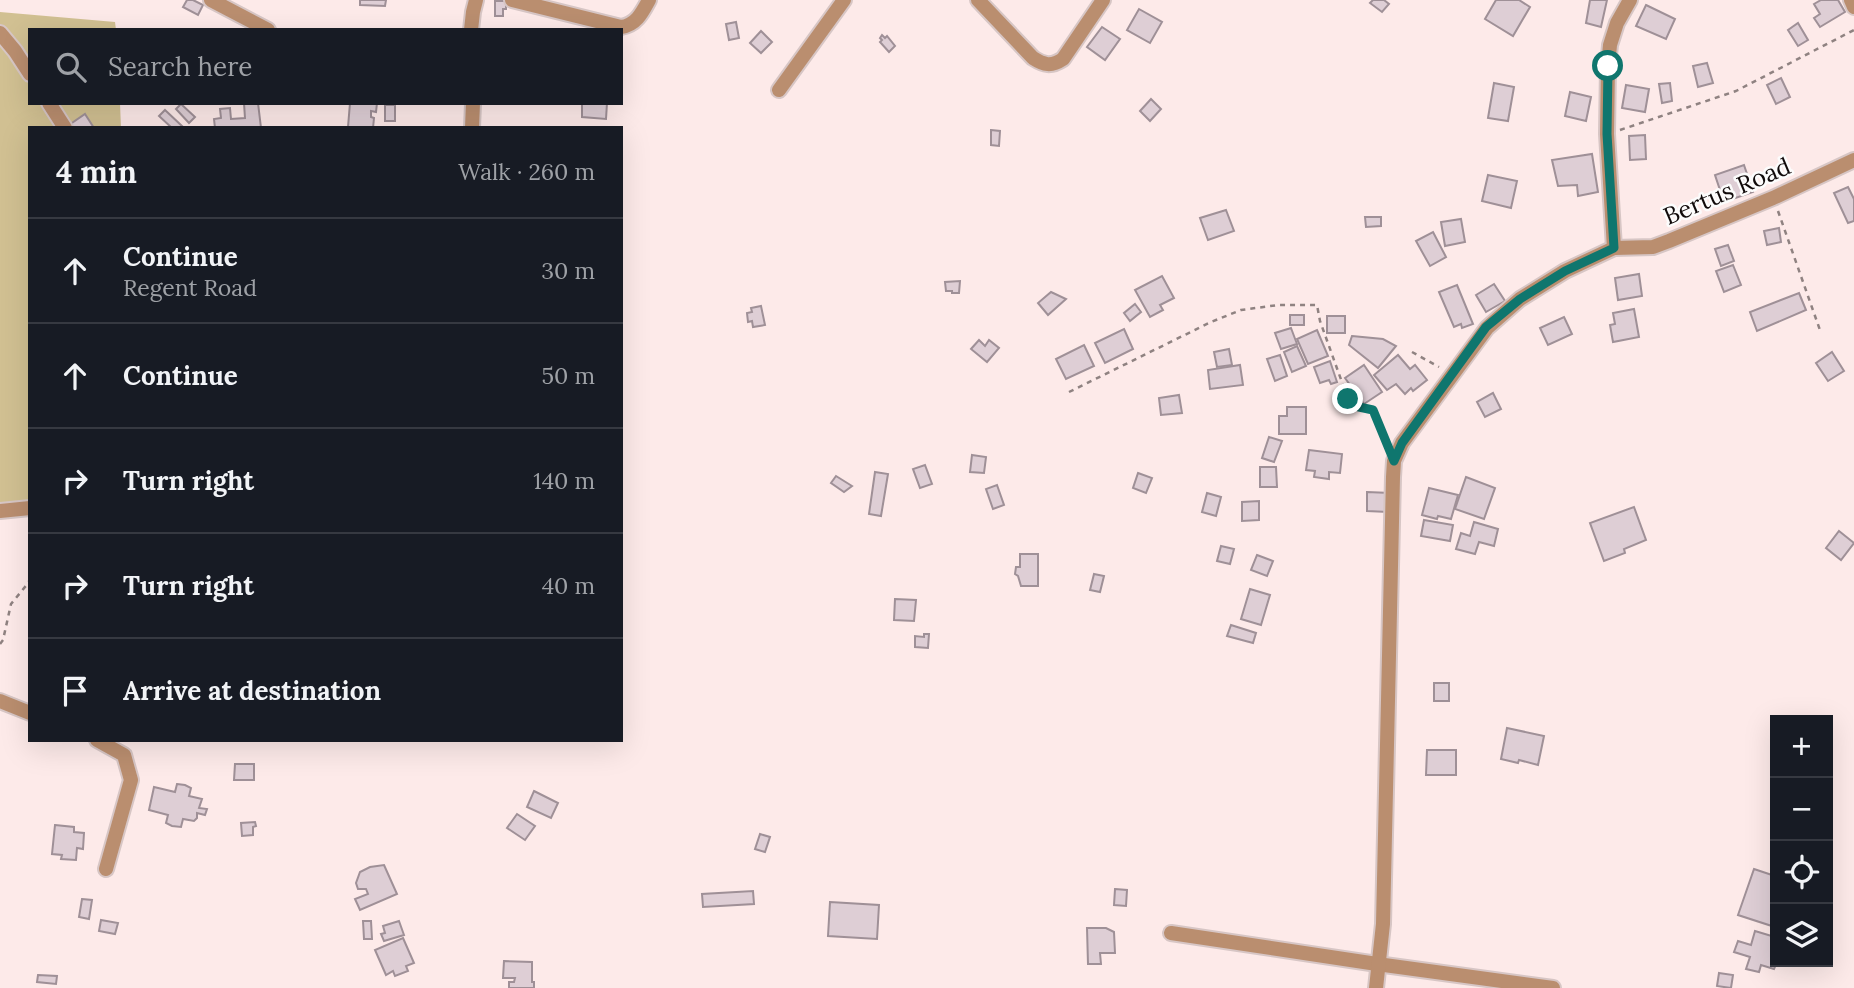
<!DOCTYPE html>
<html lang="en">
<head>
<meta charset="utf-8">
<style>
	body { margin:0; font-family:Lora,serif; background:#242831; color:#f1f3f6 }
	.controls { position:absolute; right:21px; bottom:21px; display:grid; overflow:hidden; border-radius:0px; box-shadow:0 7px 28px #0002 }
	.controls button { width:63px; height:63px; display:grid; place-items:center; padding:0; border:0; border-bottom:2px solid #363941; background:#171b24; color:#f1f3f6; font:35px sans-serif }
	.stop { position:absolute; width:21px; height:21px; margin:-16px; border:5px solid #0f766e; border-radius:50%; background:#fff }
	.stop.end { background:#0f766e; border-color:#fff; box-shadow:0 2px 7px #0008 }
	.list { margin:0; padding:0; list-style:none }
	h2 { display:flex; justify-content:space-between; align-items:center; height:91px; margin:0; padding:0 28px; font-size:30px }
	h2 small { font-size:23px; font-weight:400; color:#9ea1a6 }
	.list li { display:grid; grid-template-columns:46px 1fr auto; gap:21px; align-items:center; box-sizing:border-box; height:105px; padding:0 28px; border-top:2px solid #363941 }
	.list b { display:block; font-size:26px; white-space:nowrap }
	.list p { margin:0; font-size:23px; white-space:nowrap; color:#9ea1a6 }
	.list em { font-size:23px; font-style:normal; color:#9ea1a6 }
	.icon { flex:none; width:38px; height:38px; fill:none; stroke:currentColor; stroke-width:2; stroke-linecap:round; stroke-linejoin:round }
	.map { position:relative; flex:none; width:1854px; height:988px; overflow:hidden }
	.search { position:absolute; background:#171b24; box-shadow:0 7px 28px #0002; left:28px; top:28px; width:595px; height:77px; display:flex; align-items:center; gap:18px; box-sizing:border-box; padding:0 24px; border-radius:0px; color:#9ea1a6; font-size:26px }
	.panel { position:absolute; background:#171b24; box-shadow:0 7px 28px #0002; left:28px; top:126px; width:595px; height:616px; border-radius:0px }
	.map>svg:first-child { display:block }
	.green { fill:#d1c092 }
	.building { fill:#deced5; stroke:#9f9097; stroke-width:2 }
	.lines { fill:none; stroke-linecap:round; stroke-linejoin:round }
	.minor-casing { stroke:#d7c6c5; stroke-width:18 }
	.path { stroke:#8f8281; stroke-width:2.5; stroke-dasharray:5 5; stroke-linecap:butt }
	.minor { stroke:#ba8e6f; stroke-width:14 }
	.route { stroke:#0f766e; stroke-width:9 }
	.labels { text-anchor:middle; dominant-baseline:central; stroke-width:5; stroke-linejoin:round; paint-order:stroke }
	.street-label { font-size:24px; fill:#100a0a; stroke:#fcfcfc }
</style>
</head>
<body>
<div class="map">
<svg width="1854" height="988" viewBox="0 0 1854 988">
	<rect width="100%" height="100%" fill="#fdeae9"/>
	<path class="green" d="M0 12 115 22 116 30H30V103H120L121 128H30V509H0Z"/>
	<g class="building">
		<path d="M187 0H193L203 5 198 15 183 7Z"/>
		<path d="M360 0H386L385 6 360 5Z"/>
		<path d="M1373 0H1384L1389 4 1382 12 1370 3Z"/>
		<path d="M1496 0H1519L1530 7 1513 36 1485 19Z"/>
		<path d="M1590 0H1607L1601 27 1586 23Z"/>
		<path d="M1821 0H1838L1845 12 1820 27 1814 18 1820 14 1814 4Z"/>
		<path d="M495 1H506V9H503V16H495Z"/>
		<path d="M1646 5 1675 19 1666 39 1636 26Z"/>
		<path d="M1139 9 1162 22 1150 43 1127 30Z"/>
		<path d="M736 22 739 38 729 40 726 24Z"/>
		<path d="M1798 23 1808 40 1798 46 1788 30Z"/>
		<path d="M1102 27 1120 39 1105 60 1087 47Z"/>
		<path d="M761 31 772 42 761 53 750 43Z"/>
		<path d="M882 35 885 38 887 36 895 46 889 52 880 42 882 40 880 38Z"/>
		<path d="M1707 63 1713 83 1698 87 1693 66Z"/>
		<path d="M1781 78 1790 97 1776 104 1767 85Z"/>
		<path d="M1494 83 1514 87 1508 121 1488 118Z"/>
		<path d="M1670 83 1672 101 1662 103 1659 84Z"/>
		<path d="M1626 85 1649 89 1645 112 1622 108Z"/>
		<path d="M1570 92 1591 97 1586 121 1565 116Z"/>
		<path d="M1151 99 1161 109 1150 121 1140 111Z"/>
		<path d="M244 103H258L261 128H215L214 119 221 118 220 109 230 108 231 119 245 118Z"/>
		<path d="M350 103H377L376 112 371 111V117L374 118 373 128 348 127Z"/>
		<path d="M582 103H607L606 119 582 117Z"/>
		<path d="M181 104 195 117 189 123 176 109Z"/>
		<rect x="385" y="105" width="10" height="16"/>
		<path d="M165 110 183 127V128H172L159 116Z"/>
		<path d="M85 114 94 128H71L69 125Z"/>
		<path d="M991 130 1000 131 999 146 991 145Z"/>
		<path d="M1645 135 1646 159 1630 160 1629 136Z"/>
		<path d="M1592 154 1598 192 1578 196 1577 185 1558 186 1552 160Z"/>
		<path d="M1744 165 1753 192 1724 202 1715 175Z"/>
		<path d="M1488 175 1517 181 1511 208 1482 201Z"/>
		<path d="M1848 187 1854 199V221L1848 223 1834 193Z"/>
		<path d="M1226 210 1234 231 1208 240 1200 218Z"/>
		<path d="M1365 217H1381V226L1366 227Z"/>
		<path d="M1461 219 1465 242 1445 246 1441 222Z"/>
		<path d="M1779 228 1781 242 1767 245 1764 231Z"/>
		<path d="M1433 232 1446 257 1430 266 1416 241Z"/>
		<path d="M1728 245 1734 261 1721 266 1715 249Z"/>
		<path d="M1733 265 1741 285 1724 292 1716 271Z"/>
		<path d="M1639 274 1642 296 1618 300 1615 278Z"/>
		<path d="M1162 276 1174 298 1160 305 1163 310 1150 317 1135 290Z"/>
		<path d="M960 281 959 293H952V291H946L945 282Z"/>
		<path d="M1494 284 1505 301 1486 312 1476 295Z"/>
		<path d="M1457 285 1473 324 1462 328 1461 324 1454 327 1439 292Z"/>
		<path d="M1051 292 1066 299 1048 315 1038 303Z"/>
		<path d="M1799 293 1806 310 1757 331 1750 312Z"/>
		<path d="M1135 304 1141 312 1130 321 1124 313Z"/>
		<path d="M761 306 765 325 753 327 752 321 748 322 747 313 752 312 751 308Z"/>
		<path d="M1634 309 1639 337 1613 342 1610 325 1615 324 1613 313Z"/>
		<rect x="1290" y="315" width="14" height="10"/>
		<rect x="1327" y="316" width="18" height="17"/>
		<path d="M1564 317 1572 334 1548 345 1540 328Z"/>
		<path d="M1291 328 1297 344 1281 349 1275 333Z"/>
		<path d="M1124 329 1133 349 1105 363 1095 343Z"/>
		<path d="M1317 330 1328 356 1308 364 1297 339Z"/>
		<path d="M1352 336 1383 339 1396 346 1378 368 1349 345Z"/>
		<path d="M979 340 985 346 989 340 999 348 987 362 971 349Z"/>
		<path d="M1084 345 1094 366 1066 379 1056 359Z"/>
		<path d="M1297 346 1306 366 1292 372 1284 352Z"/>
		<path d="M1229 349 1232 365 1217 367 1214 352Z"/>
		<path d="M1832 352 1844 371 1828 381 1816 363Z"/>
		<path d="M1280 355 1287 376 1275 381 1267 359Z"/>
		<path d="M1398 355 1410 369 1415 365 1427 380 1413 391 1411 388 1405 394 1396 384 1387 390 1374 375Z"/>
		<path d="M1330 361 1337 382 1331 384 1329 380 1320 383 1314 367Z"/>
		<path d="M1240 365 1243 385 1210 389 1208 370Z"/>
		<path d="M1364 365 1382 392 1364 404 1345 378Z"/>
		<path d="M1493 393 1501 409 1485 417 1477 402Z"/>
		<path d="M1179 395 1182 413 1161 415 1159 398Z"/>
		<path d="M1287 407H1306V434H1279V416H1287Z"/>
		<path d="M1269 437 1282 441 1274 462 1262 458Z"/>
		<path d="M1309 450 1342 454 1340 473 1329 472V479L1314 477 1315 471 1306 470Z"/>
		<path d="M972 455 986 457 984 473 970 472Z"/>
		<path d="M925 465 932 484 920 488 913 469Z"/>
		<path d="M1260 467H1276L1277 487H1260Z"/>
		<path d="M875 472 888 474 881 516 869 514Z"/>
		<path d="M1138 473 1152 478 1146 493 1133 488Z"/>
		<path d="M836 476 852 486 844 492 831 483Z"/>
		<path d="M1466 477 1495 488 1484 519 1455 509Z"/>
		<path d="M997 485 1004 505 993 509 986 489Z"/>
		<path d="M1429 488 1458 495 1451 519 1438 516 1437 519 1422 515Z"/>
		<path d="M1367 492 1390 493 1388 512 1367 511Z"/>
		<path d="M1207 493 1221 497 1216 516 1202 512Z"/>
		<path d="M1259 501V520L1242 521V502Z"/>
		<path d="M1634 507 1646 540 1624 549 1625 553 1604 561 1590 523Z"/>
		<path d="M1424 520 1453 525 1450 541 1421 536Z"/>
		<path d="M1474 522 1498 529 1494 546 1479 542 1475 554 1456 549 1461 533 1470 536Z"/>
		<path d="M1839 531 1854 543 1841 560 1826 548Z"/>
		<path d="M1221 546 1234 549 1230 564 1217 561Z"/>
		<path d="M1020 554H1038V586H1021L1018 576 1015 574 1016 567H1020Z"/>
		<path d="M1257 555 1273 561 1267 576 1251 570Z"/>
		<path d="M1094 574 1104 576 1100 592 1090 590Z"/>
		<path d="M1250 589 1270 595 1261 625 1241 619Z"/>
		<path d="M895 599 916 600 914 621 894 620Z"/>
		<path d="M1231 625 1256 633 1253 643 1227 636Z"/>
		<path d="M924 634H929L928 648 915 647V636L924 637Z"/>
		<rect x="1434" y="683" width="15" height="18"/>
		<path d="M1507 728 1544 736 1538 765 1519 760 1518 763 1501 759Z"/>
		<path d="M1427 750H1456V775H1426Z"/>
		<path d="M235 764H254V780H234Z"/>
		<path d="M177 784 185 785 191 788 189 796 202 799 199 808 207 809 205 815 197 813V818L194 821 183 819 181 827 172 826 166 823 168 815 149 810 154 787 175 792Z"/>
		<path d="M534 791 558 803 551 818 527 807Z"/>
		<path d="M517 814 535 826 525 840 507 828Z"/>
		<path d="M255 822 256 826 253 827V835L242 836 241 823Z"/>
		<path d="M55 825 74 827V832L84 833 83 849 77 848 76 860 61 859 62 855 52 854Z"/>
		<path d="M760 834 770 837 765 852 755 849Z"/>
		<path d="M384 865 397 894 360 910 355 899 368 894 366 889H358L356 883 360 872 370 867Z"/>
		<path d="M1754 869 1775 876V927L1738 915Z"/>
		<path d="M1115 889 1127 890 1126 906 1114 905Z"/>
		<path d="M753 891 754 904 703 907 702 894Z"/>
		<path d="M82 899 92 900 89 919 79 917Z"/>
		<path d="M830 902 879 905 877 939 828 936Z"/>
		<path d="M101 920 118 923 115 934 99 931Z"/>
		<path d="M363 921H371L372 939H364Z"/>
		<path d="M399 921 404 935 384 941 381 934 385 933 383 926Z"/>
		<path d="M1087 928H1106L1114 932 1115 953H1100L1101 964H1088Z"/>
		<path d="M1755 931 1775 937V962H1777L1774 969 1761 965 1759 972 1746 969 1750 957 1734 952 1738 941 1751 945Z"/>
		<path d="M403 938 414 963 406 966 408 971 395 976 393 971 386 975 375 950Z"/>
		<path d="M504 961 532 962V982H534V988H509V982H514L515 978H503Z"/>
		<path d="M1719 973 1733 975 1731 988 1717 986Z"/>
		<path d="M38 975 57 976 56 984 37 982Z"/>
	</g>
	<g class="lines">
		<g class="minor-casing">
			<g id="minor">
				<path d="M211 0 268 30"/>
				<path d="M512 0 621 27C636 25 642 13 649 0"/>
				<path d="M978 0 1033 58C1044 65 1051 67 1063 59L1103 0"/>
				<path d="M1851 0 1854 7"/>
				<path d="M471 30 473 12 476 0"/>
				<path d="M0 33 15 51 30 74"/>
				<path d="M779 90 844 0"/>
				<path d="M49 103 65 128"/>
				<path d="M472 128 473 103"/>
				<path d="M1614 248 1607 134 1608 66 1610 45 1617 23 1630 0"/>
				<path d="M0 511 30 508"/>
				<path d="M0 701 30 713"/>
				<path d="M97 740 124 755 131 780 106 869"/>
				<path d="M1171 933 1377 964 1553 988"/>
				<path d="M1376 988 1383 924 1393 477 1394 461 1402 443 1487 328 1520 299 1565 271 1614 248 1653 247 1669 241 1773 198 1854 160"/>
			</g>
		</g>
		<g class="path">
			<path d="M1620 130 1736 91 1854 30"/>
			<path d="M1778 211 1821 333"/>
			<path d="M1412 352 1439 367"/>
			<path d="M1069 392 1211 322 1241 310 1278 305H1317L1320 321 1348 399 1359 407 1373 410 1387 443"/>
			<path d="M0 644 3 640 11 604 29 582 30 574"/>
		</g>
		<use href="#minor" class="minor"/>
	</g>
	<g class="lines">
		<path class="route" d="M1348 399 1359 407 1373 410 1394 461 1402 443 1486 327 1520 299 1565 271 1614 248 1607 134 1608 66"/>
	</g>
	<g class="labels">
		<g class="street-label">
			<text transform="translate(1727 191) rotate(-23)">Bertus Road</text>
		</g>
	</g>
</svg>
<div class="controls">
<button>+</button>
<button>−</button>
<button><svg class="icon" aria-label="locate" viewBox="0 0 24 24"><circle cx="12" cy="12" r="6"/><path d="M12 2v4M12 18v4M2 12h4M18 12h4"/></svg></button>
<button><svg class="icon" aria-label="layers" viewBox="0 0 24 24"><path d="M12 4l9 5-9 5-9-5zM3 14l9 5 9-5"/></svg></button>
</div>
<div class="stop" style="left:1608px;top:66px"></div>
<div class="stop end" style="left:1348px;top:399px"></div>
<div class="search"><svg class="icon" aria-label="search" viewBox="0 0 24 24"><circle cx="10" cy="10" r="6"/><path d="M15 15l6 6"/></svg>Search here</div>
<section class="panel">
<h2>4 min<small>Walk · 260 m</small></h2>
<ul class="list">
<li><svg class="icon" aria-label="ahead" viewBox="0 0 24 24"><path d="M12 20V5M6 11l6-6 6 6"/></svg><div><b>Continue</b><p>Regent Road</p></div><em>30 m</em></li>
<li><svg class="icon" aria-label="ahead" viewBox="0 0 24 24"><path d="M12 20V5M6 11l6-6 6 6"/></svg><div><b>Continue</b></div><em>50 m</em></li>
<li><svg class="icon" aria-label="right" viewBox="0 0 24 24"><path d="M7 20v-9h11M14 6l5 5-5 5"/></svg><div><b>Turn right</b></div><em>140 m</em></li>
<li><svg class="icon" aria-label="right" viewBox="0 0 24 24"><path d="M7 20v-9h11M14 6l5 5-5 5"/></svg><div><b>Turn right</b></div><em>40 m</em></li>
<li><svg class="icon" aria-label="arrive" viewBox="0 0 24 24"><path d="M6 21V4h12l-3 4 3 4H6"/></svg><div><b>Arrive at destination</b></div></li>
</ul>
</section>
</div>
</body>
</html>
